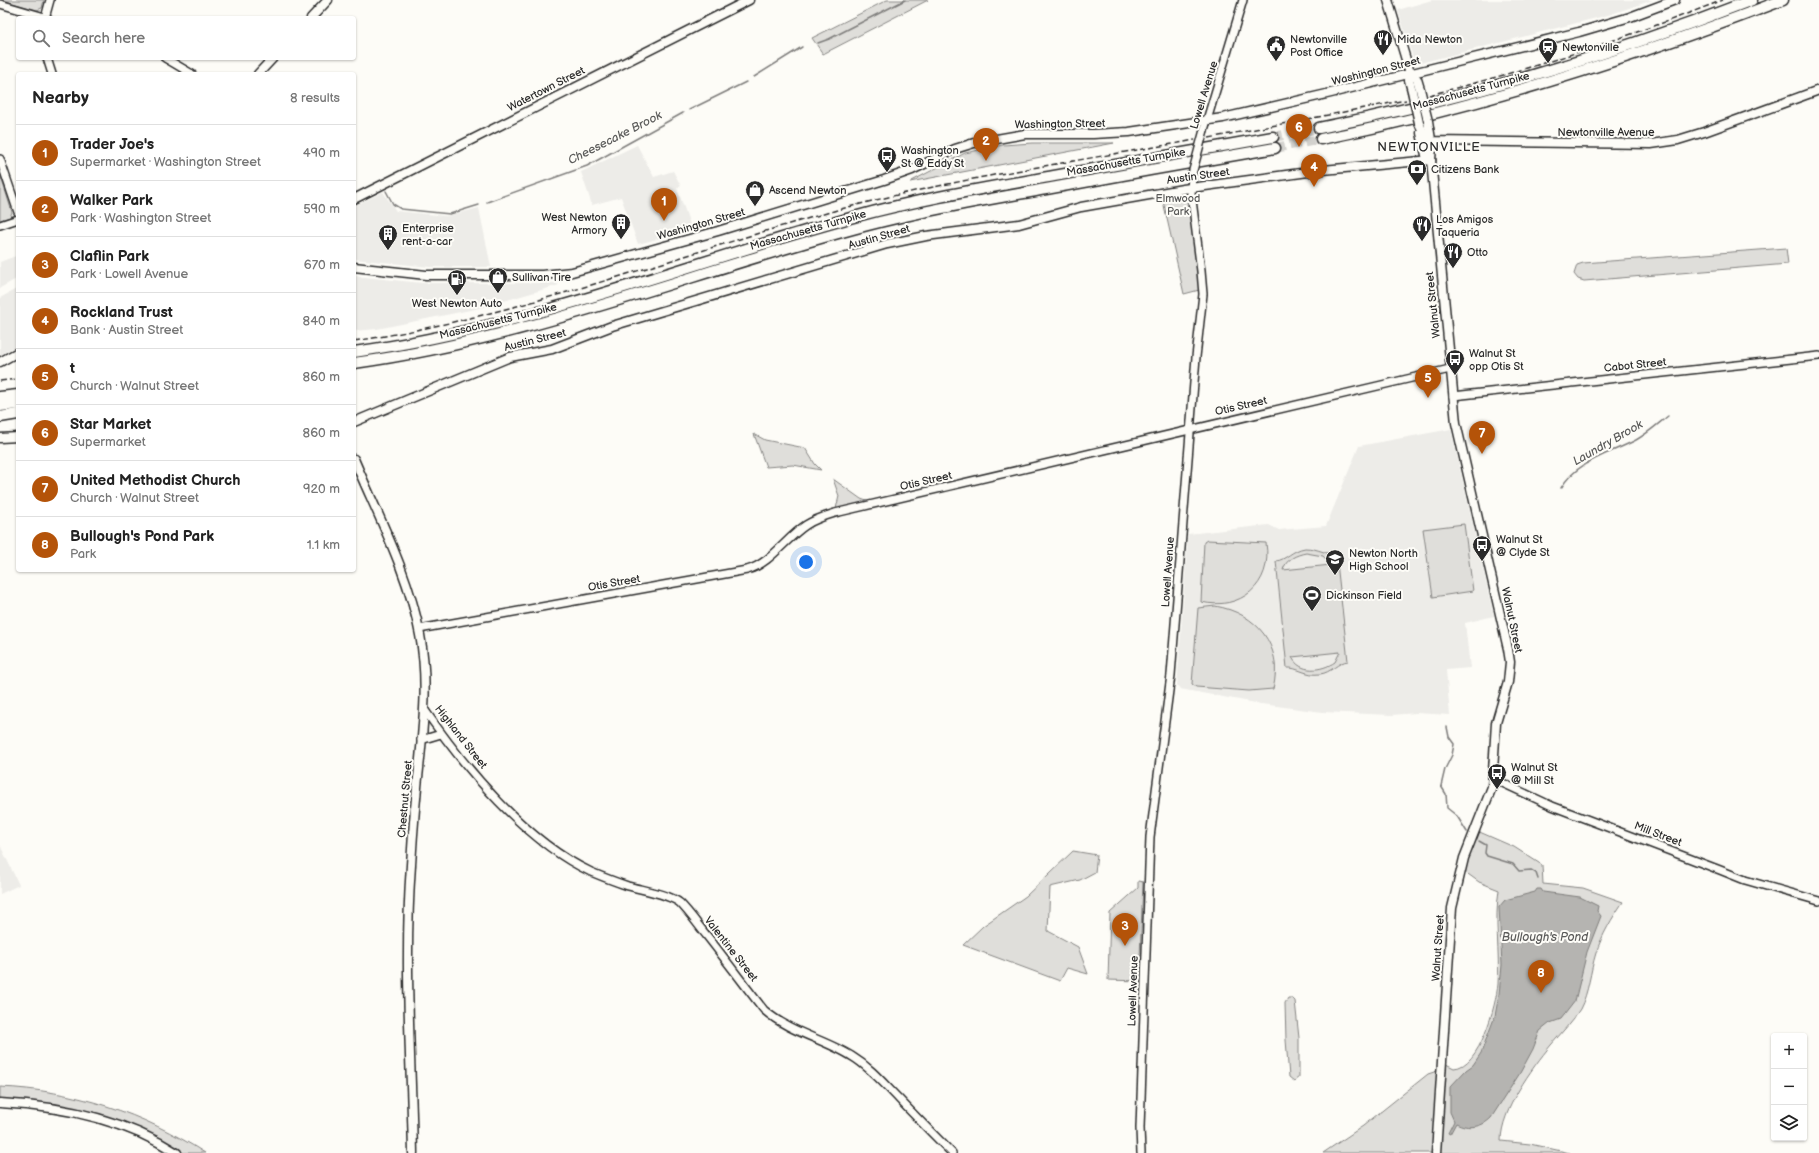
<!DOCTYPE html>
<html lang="en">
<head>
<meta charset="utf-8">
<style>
	body { margin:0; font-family:"Balsamiq Sans",sans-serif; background:#f6f6f6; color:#222 }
	.controls { position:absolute; right:12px; bottom:12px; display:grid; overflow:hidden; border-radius:4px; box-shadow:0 1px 3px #0004 }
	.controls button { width:36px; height:36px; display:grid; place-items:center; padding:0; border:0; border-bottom:1px solid #e0e0e0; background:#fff; color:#222; font:20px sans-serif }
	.you { position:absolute; left:806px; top:562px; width:14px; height:14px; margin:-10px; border:3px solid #fff; border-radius:50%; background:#1a73e8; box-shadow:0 0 0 6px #1a73e833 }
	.badge { display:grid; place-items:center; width:26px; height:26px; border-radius:50%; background:#b45309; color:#fff; font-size:13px; font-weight:700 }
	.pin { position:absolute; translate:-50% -33px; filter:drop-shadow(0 1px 2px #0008) }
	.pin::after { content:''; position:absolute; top:21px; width:14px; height:12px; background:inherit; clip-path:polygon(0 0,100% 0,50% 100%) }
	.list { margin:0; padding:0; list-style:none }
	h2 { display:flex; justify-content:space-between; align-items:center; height:52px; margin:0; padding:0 16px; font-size:17px }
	h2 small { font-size:13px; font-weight:400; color:#767676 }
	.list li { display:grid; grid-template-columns:26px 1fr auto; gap:12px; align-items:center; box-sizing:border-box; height:56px; padding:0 16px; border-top:1px solid #e0e0e0 }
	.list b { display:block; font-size:15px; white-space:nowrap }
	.list p { margin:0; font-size:13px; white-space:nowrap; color:#767676 }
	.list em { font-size:13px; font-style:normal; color:#767676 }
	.icon { flex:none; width:22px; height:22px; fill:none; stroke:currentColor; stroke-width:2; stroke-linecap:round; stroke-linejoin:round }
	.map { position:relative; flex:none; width:1819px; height:1153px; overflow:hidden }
	.search { position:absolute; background:#fff; box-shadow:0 1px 3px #0004; left:16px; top:16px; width:340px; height:44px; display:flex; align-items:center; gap:10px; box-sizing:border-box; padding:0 14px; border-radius:4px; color:#767676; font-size:15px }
	.panel { position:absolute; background:#fff; box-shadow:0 1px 3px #0004; left:16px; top:72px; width:340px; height:500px; border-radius:4px }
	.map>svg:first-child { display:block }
	.built { fill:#edece8 }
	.green { fill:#dfdeda; stroke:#858482; fill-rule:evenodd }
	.water { fill:#b5b4b1; stroke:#7e7d7b }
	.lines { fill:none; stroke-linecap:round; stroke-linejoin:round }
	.stream { stroke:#7e7d7b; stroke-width:1.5 }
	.highway-tunnel { stroke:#d3d2ce; stroke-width:10; stroke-dasharray:10 5; stroke-linecap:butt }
	.minor-casing { stroke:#2b2b2b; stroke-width:10 }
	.major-casing { stroke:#2b2b2b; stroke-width:11 }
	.highway-casing { stroke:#2b2b2b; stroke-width:13 }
	.minor { stroke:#fdfcf7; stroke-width:7 }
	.major { stroke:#fdfcf7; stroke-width:8 }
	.highway { stroke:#fdfcf7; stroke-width:10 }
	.rail { stroke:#2b2b2b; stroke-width:1.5; stroke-dasharray:6 3; stroke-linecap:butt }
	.minor-bridge-casing { stroke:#2b2b2b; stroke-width:10; stroke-linecap:butt }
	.major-bridge-casing { stroke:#2b2b2b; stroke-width:11; stroke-linecap:butt }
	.minor-bridge { stroke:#fdfcf7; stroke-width:7 }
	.major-bridge { stroke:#fdfcf7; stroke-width:8 }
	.labels { text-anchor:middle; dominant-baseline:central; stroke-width:4; stroke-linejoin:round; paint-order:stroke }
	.poi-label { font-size:11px; fill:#2b2b2b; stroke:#fdfcf7; text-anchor:start }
	.street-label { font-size:11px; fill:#2b2b2b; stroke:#fdfcf7 }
	.park-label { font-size:11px; fill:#585857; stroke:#fdfcf7 }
	.water-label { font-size:12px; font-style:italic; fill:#5b5b5a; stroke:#fdfcf7 }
	.quarter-label { font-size:13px; letter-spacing:1px; fill:#2b2b2b; stroke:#fdfcf7 }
</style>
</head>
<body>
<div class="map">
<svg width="1819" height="1153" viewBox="0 0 1819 1153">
	<rect width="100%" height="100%" fill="#fdfcf7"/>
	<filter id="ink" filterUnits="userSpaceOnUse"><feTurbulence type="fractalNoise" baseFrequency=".025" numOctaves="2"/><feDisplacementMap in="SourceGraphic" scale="8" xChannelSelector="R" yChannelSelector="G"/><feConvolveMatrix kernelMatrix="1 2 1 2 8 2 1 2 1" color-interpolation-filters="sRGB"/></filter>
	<g filter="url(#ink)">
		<g class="built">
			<path d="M1432 0H1653L1608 15 1420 63 1414 61 1398 10Z"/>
			<path d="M637 145 654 177 673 171 681 186 677 188 692 230 638 244 621 197 592 205 581 172Z"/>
			<path d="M383 192 396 211 447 216 479 208 491 267H430L354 259V206Z"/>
			<path d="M18 255V278L0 288V262Z"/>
			<path d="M354 276 422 283H555L559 285 480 308 377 329 354 331Z"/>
			<path d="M18 288V345L0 355V298Z"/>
			<path d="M1451 429 1494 616 1465 623 1470 668 1446 670 1450 715 1416 713 1392 715 1322 712 1261 704 1180 689 1177 685 1188 534 1269 525 1279 530 1326 526 1359 446Z"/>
			<path d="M0 845 19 885 0 894Z"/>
		</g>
		<g class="green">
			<path d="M2 0H44L42 8 37 10Z"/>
			<path d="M887 0H928L823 54 812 38Z"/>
			<path d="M1033 143H1114L910 182 965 153 1003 145Z"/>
			<path d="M0 174 12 212 10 217 0 220Z"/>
			<path d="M1191 187 1203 289 1184 294 1161 192Z"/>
			<path d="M1786 248 1788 264 1584 281 1578 279 1574 274 1577 265 1583 263Z"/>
			<path d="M754 434 765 440 805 448 815 464 821 470 793 465 766 467Z"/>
			<path d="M833 479 861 499 875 504 835 513 839 496Z"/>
			<path d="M1464 524 1473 591 1433 597 1423 529Z"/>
			<path d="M1207 540 1266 543C1273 585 1240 611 1201 602L1204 542Z"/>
			<path d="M1305 548C1318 548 1327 555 1336 554L1348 661C1338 662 1331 673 1320 674 1306 676 1297 667 1287 668L1276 561C1286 560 1292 550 1305 548ZM1306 553 1323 556 1331 565 1283 570C1286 559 1296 555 1306 553ZM1340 652 1335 662C1322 671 1300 674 1292 657Z"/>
			<path d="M1215 606C1257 613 1284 646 1273 689L1249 691 1196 687 1192 684 1198 608Z"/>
			<path d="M1475 830 1514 847 1542 865 1543 884 1583 888 1623 902C1612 918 1602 935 1596 953 1590 972 1589 992 1580 1009 1572 1022 1561 1033 1551 1045 1532 1068 1501 1110 1501 1141L1530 1144 1570 1153H1323L1363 1126 1428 1074 1440 1070 1441 1063 1446 1064 1454 1068C1480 1067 1496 1005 1498 984 1500 952 1494 921 1499 890L1479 882 1461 869Z"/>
			<path d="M1073 851 1097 855 1095 872 1080 880 1050 887 1048 931 1078 947 1088 974 1067 968 1060 981 963 945 983 926 1026 896Z"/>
			<path d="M1138 881 1143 882 1139 981 1108 980 1110 913 1138 888Z"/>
			<path d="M1288 998H1292L1295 1001 1299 1038V1077L1294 1081 1289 1077 1286 1040 1285 1003Z"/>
			<path d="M0 1087C74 1090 143 1113 205 1153H177L98 1118 0 1103Z"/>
		</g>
		<path class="water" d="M1537 889H1541L1543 892 1580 897 1598 906 1597 911 1601 916 1587 952 1575 1001 1561 1019 1550 1023 1540 1031 1533 1049 1520 1073 1491 1118C1481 1128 1468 1129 1456 1123L1450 1134 1448 1133 1454 1121 1450 1112V1087L1466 1070 1473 1065 1481 1053 1495 1016 1499 994 1502 965 1499 907 1505 900 1535 892Z"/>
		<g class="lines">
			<g class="stream">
				<path d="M818 43 829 39 905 0"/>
				<path d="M754 77 802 47"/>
				<path d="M689 110 746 82"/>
				<path d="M386 191 393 204 401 209 450 214 479 205"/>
				<path d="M487 202 587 166 683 113"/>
				<path d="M1561 488C1577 461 1609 454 1636 440 1647 434 1658 424 1668 416"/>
				<path d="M1447 727 1449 737 1454 744 1452 755 1445 769 1441 786 1446 794 1447 808 1457 816 1467 832"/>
				<path d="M1479 841 1486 845 1485 853 1487 856 1513 864 1519 871 1531 870 1536 873 1538 879"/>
			</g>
			<g class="highway-tunnel">
				<path d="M1273 137 1319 128"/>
				<path d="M1275 148 1321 139"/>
			</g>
			<g class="minor-casing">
				<g id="minor">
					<path d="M0 4 48 18"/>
					<path d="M45 18 50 0"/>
					<path d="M47 58 52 74"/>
					<path d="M165 58 192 74"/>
					<path d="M1204 130 1243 0"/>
					<path d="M0 159 18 212"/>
					<path d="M0 225 18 219"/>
					<path d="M1453 396 1819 356"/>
					<path d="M419 629 747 570C770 564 786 538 806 525 815 519 825 516 835 513L1450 369"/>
					<path d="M424 709C465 768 526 842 591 872 603 877 616 882 628 886 642 890 669 894 680 903 690 913 698 925 707 936 726 960 745 986 764 1010 790 1033 825 1039 853 1057 871 1068 884 1084 898 1098 916 1117 934 1135 952 1153"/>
					<path d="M421 740 441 734"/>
					<path d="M1494 779 1552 806 1720 870 1745 880 1819 901"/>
					<path d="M1141 1153 1140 1128 1150 837 1171 675 1196 357 1203 294 1201 271 1191 192 1192 174"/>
				</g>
			</g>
			<g class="major-casing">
				<g id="major">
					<path d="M1388 0 1410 73 1409 80 1412 91"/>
					<path d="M311 18 328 0"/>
					<path d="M1410 73 1417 79 1420 89"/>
					<path d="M258 74 273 58"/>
					<path d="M1428 121 1432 146 1431 160 1456 423 1508 649 1510 662 1508 682 1496 723 1492 787 1464 858 1452 908 1436 1153"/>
					<path d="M1419 123 1425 137 1432 141 1651 144 1678 140 1704 132 1819 90"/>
					<path d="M1421 133 1426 155 1431 160"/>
					<path d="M354 199 749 0"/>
					<path d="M354 267 426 275H542L572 272 718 231 884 180 912 170 955 149 974 143 1025 134H1093L1129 132 1223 118 1331 93 1579 32 1630 17 1675 0"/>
					<path d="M0 362 18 352"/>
					<path d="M354 422 510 357 552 349 612 326 887 244 926 236 1019 224 1081 207 1183 189 1323 170 1431 160"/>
					<path d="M0 438 18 437"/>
					<path d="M354 459C378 516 409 574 420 635 428 677 424 717 420 759 416 794 413 830 411 865 404 961 411 1057 413 1153"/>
					<path d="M0 1103C62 1106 124 1119 177 1153"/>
				</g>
			</g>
			<g class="highway-casing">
				<g id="highway">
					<path d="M1319 128C1467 99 1611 55 1752 0"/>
					<path d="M1321 139C1481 107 1631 59 1783 0"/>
					<path d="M354 352C526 328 687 263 854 217 919 199 986 188 1054 176 1127 163 1200 150 1273 137"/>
					<path d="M354 363C529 339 694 271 864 226 924 210 985 200 1046 189 1122 175 1199 161 1275 148"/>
					<path d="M0 397 18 395"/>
					<path d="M0 406 18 404"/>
					<path d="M0 417 18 414"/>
				</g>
			</g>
			<use href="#minor" class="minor"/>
			<use href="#major" class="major"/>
			<use href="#highway" class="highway"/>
			<g class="rail">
				<path d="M1429 95C1529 70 1626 38 1723 0"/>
				<path d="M1209 138 1406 100"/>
				<path d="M354 341C521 316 679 254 841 209 956 178 1078 161 1195 140"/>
				<path d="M0 381 18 379"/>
			</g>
			<g class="minor-bridge-casing">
				<path id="minor-bridge" d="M1192 174 1204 130"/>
			</g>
			<g class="major-bridge-casing">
				<g id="major-bridge">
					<path d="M1420 89 1428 121"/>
					<path d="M1412 91 1419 123"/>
				</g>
			</g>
			<use href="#minor-bridge" class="minor-bridge"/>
			<use href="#major-bridge" class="major-bridge"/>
		</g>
	</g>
	<defs>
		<g id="restaurant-pin" transform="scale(1)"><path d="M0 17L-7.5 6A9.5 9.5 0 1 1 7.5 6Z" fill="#2b2b2b" stroke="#fdfcf7"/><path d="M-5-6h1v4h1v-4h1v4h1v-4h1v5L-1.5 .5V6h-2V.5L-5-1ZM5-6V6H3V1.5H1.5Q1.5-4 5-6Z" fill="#fff"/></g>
		<g id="civic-pin" transform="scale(1)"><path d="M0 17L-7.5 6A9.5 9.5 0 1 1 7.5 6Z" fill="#2b2b2b" stroke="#fdfcf7"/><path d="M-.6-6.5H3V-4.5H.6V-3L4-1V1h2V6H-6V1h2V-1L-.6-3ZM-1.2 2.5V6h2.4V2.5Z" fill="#fff"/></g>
		<g id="station-pin" transform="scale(1)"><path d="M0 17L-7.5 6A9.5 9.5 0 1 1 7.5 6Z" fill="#2b2b2b" stroke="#fdfcf7"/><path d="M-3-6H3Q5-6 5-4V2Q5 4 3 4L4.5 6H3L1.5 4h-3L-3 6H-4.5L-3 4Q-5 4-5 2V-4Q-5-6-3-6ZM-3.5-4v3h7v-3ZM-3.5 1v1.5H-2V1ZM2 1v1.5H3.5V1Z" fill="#fff"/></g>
		<g id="bus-pin" transform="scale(1)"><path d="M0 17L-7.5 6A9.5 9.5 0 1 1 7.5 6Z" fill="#2b2b2b" stroke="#fdfcf7"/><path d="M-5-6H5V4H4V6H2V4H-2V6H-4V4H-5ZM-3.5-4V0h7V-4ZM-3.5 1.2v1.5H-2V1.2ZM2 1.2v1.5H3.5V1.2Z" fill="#fff"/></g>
		<g id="bank-pin" transform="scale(1)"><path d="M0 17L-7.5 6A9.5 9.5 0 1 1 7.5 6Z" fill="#2b2b2b" stroke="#fdfcf7"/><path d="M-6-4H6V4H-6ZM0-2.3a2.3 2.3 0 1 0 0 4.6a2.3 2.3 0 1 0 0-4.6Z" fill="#fff"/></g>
		<g id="shop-pin" transform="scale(1)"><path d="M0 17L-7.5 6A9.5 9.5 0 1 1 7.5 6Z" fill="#2b2b2b" stroke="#fdfcf7"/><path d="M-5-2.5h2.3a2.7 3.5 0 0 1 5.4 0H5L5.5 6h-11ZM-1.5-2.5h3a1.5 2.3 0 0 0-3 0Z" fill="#fff"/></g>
		<g id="building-pin" transform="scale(1)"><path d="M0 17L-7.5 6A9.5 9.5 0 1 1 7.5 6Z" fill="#2b2b2b" stroke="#fdfcf7"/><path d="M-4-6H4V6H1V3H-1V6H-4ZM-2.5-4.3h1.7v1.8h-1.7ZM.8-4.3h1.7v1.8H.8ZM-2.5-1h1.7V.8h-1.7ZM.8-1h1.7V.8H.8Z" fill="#fff"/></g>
		<g id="fuel-pin" transform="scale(1)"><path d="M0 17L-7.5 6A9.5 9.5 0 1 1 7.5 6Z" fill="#2b2b2b" stroke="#fdfcf7"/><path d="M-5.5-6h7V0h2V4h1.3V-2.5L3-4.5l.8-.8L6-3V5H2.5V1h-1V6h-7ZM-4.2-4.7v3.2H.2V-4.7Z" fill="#fff"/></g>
		<g id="school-pin" transform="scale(1)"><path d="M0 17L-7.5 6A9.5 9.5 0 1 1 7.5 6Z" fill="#2b2b2b" stroke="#fdfcf7"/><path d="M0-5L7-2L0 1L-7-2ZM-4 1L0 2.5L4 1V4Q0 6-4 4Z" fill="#fff"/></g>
		<g id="stadium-pin" transform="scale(1)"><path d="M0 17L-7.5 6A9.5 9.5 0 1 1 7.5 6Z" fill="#2b2b2b" stroke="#fdfcf7"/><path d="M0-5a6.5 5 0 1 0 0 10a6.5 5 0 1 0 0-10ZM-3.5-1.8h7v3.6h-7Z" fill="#fff"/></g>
	</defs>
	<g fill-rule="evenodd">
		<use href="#restaurant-pin" x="1383" y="39"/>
		<use href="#civic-pin" x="1276" y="45"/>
		<use href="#station-pin" x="1548" y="47"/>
		<use href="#bus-pin" x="887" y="156"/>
		<use href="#bank-pin" x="1417" y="169"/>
		<use href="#shop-pin" x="755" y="190"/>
		<use href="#building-pin" x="621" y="223"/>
		<use href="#restaurant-pin" x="1422" y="225"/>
		<use href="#building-pin" x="388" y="234"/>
		<use href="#restaurant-pin" x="1453" y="252"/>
		<use href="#shop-pin" x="498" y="277"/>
		<use href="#fuel-pin" x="457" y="279"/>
		<use href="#bus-pin" x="1455" y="359"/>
		<use href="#bus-pin" x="1482" y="545"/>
		<use href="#school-pin" x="1335" y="559"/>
		<use href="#stadium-pin" x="1312" y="595"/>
		<use href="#bus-pin" x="1497" y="773"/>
	</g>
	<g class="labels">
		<g class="poi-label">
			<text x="1290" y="39">Newtonville<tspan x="1290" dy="13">Post Office</tspan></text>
			<text x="1397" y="39">Mida Newton</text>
			<text x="1562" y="47">Newtonville</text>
			<text x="901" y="150">Washington<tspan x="901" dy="13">St @ Eddy St</tspan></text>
			<text x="1431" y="169">Citizens Bank</text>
			<text x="769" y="190">Ascend Newton</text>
			<text x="607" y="217" text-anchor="end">West Newton<tspan x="607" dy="13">Armory</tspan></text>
			<text x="1436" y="219">Los Amigos<tspan x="1436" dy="13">Taqueria</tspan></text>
			<text x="402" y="228">Enterprise<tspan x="402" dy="13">rent-a-car</tspan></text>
			<text x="1467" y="252">Otto</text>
			<text x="512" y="277">Sullivan Tire</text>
			<text x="457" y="303" text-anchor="middle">West Newton Auto</text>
			<text x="1469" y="353">Walnut St<tspan x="1469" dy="13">opp Otis St</tspan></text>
			<text x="1496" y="539">Walnut St<tspan x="1496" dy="13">@ Clyde St</tspan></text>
			<text x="1349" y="553">Newton North<tspan x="1349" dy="13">High School</tspan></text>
			<text x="1326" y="595">Dickinson Field</text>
			<text x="1511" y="767">Walnut St<tspan x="1511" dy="13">@ Mill St</tspan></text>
		</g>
		<g class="street-label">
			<text transform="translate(1376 71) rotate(-14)">Washington Street</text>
			<text transform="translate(546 89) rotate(-27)">Watertown Street</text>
			<text transform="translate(1471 91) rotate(-15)">Massachusetts Turnpike</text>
			<text transform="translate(1204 95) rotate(-73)">Lowell Avenue</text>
			<text transform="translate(1060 124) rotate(-1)">Washington Street</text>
			<text x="1606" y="132">Newtonville Avenue</text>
			<text transform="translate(1126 162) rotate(-10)">Massachusetts Turnpike</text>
			<text transform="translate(1198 176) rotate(-8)">Austin Street</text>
			<text transform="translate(701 224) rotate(-16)">Washington Street</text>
			<text transform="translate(808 230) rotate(-16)">Massachusetts Turnpike</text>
			<text transform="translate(879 237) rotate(-16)">Austin Street</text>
			<text transform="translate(1433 305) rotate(-96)">Walnut Street</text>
			<text transform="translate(498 321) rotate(-14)">Massachusetts Turnpike</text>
			<text transform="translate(535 340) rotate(-14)">Austin Street</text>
			<text transform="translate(1635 365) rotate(-6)">Cabot Street</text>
			<text transform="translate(1241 406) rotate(-13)">Otis Street</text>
			<text transform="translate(926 481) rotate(-13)">Otis Street</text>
			<text transform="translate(1168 572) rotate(-86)">Lowell Avenue</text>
			<text transform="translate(614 583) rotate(-10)">Otis Street</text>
			<text transform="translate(1512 620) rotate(78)">Walnut Street</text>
			<text transform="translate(461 737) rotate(52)">Highland Street</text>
			<text transform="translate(405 799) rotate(-85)">Chestnut Street</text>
			<text transform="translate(1658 834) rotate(21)">Mill Street</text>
			<text transform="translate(1438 948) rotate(-86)">Walnut Street</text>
			<text transform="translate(731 949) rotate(52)">Valentine Street</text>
			<text transform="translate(1133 991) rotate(-88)">Lowell Avenue</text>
		</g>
		<g class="park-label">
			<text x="1178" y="198">Elmwood<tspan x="1178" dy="13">Park</tspan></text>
		</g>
		<g class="water-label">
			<text transform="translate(615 138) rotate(-27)">Cheesecake Brook</text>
			<text transform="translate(1608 443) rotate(-30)">Laundry Brook</text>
			<text x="1545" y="937">Bullough's Pond</text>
		</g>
		<g class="quarter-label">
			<text x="1429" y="147">NEWTONVILLE</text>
		</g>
	</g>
</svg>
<div class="controls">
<button>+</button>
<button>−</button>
<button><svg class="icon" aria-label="layers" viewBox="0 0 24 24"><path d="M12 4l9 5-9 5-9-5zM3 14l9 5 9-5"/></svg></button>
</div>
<div class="you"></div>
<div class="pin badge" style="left:664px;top:221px">1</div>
<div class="pin badge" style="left:986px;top:161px">2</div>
<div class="pin badge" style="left:1125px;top:946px">3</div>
<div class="pin badge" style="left:1314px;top:187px">4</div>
<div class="pin badge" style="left:1428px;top:398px">5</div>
<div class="pin badge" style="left:1299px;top:147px">6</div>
<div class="pin badge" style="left:1482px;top:454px">7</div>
<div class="pin badge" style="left:1541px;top:993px">8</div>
<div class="search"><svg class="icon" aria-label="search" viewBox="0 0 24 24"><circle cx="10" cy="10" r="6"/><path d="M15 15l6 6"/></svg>Search here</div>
<section class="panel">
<h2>Nearby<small>8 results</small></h2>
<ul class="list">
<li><span class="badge">1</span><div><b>Trader Joe's</b><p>Supermarket · Washington Street</p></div><em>490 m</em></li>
<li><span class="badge">2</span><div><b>Walker Park</b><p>Park · Washington Street</p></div><em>590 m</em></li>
<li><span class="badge">3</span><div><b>Claflin Park</b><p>Park · Lowell Avenue</p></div><em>670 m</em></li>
<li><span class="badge">4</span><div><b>Rockland Trust</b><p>Bank · Austin Street</p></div><em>840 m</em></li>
<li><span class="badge">5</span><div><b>t</b><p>Church · Walnut Street</p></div><em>860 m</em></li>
<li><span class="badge">6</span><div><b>Star Market</b><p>Supermarket</p></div><em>860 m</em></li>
<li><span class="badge">7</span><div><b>United Methodist Church</b><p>Church · Walnut Street</p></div><em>920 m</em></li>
<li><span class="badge">8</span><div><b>Bullough's Pond Park</b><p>Park</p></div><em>1.1 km</em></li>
</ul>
</section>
</div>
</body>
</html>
